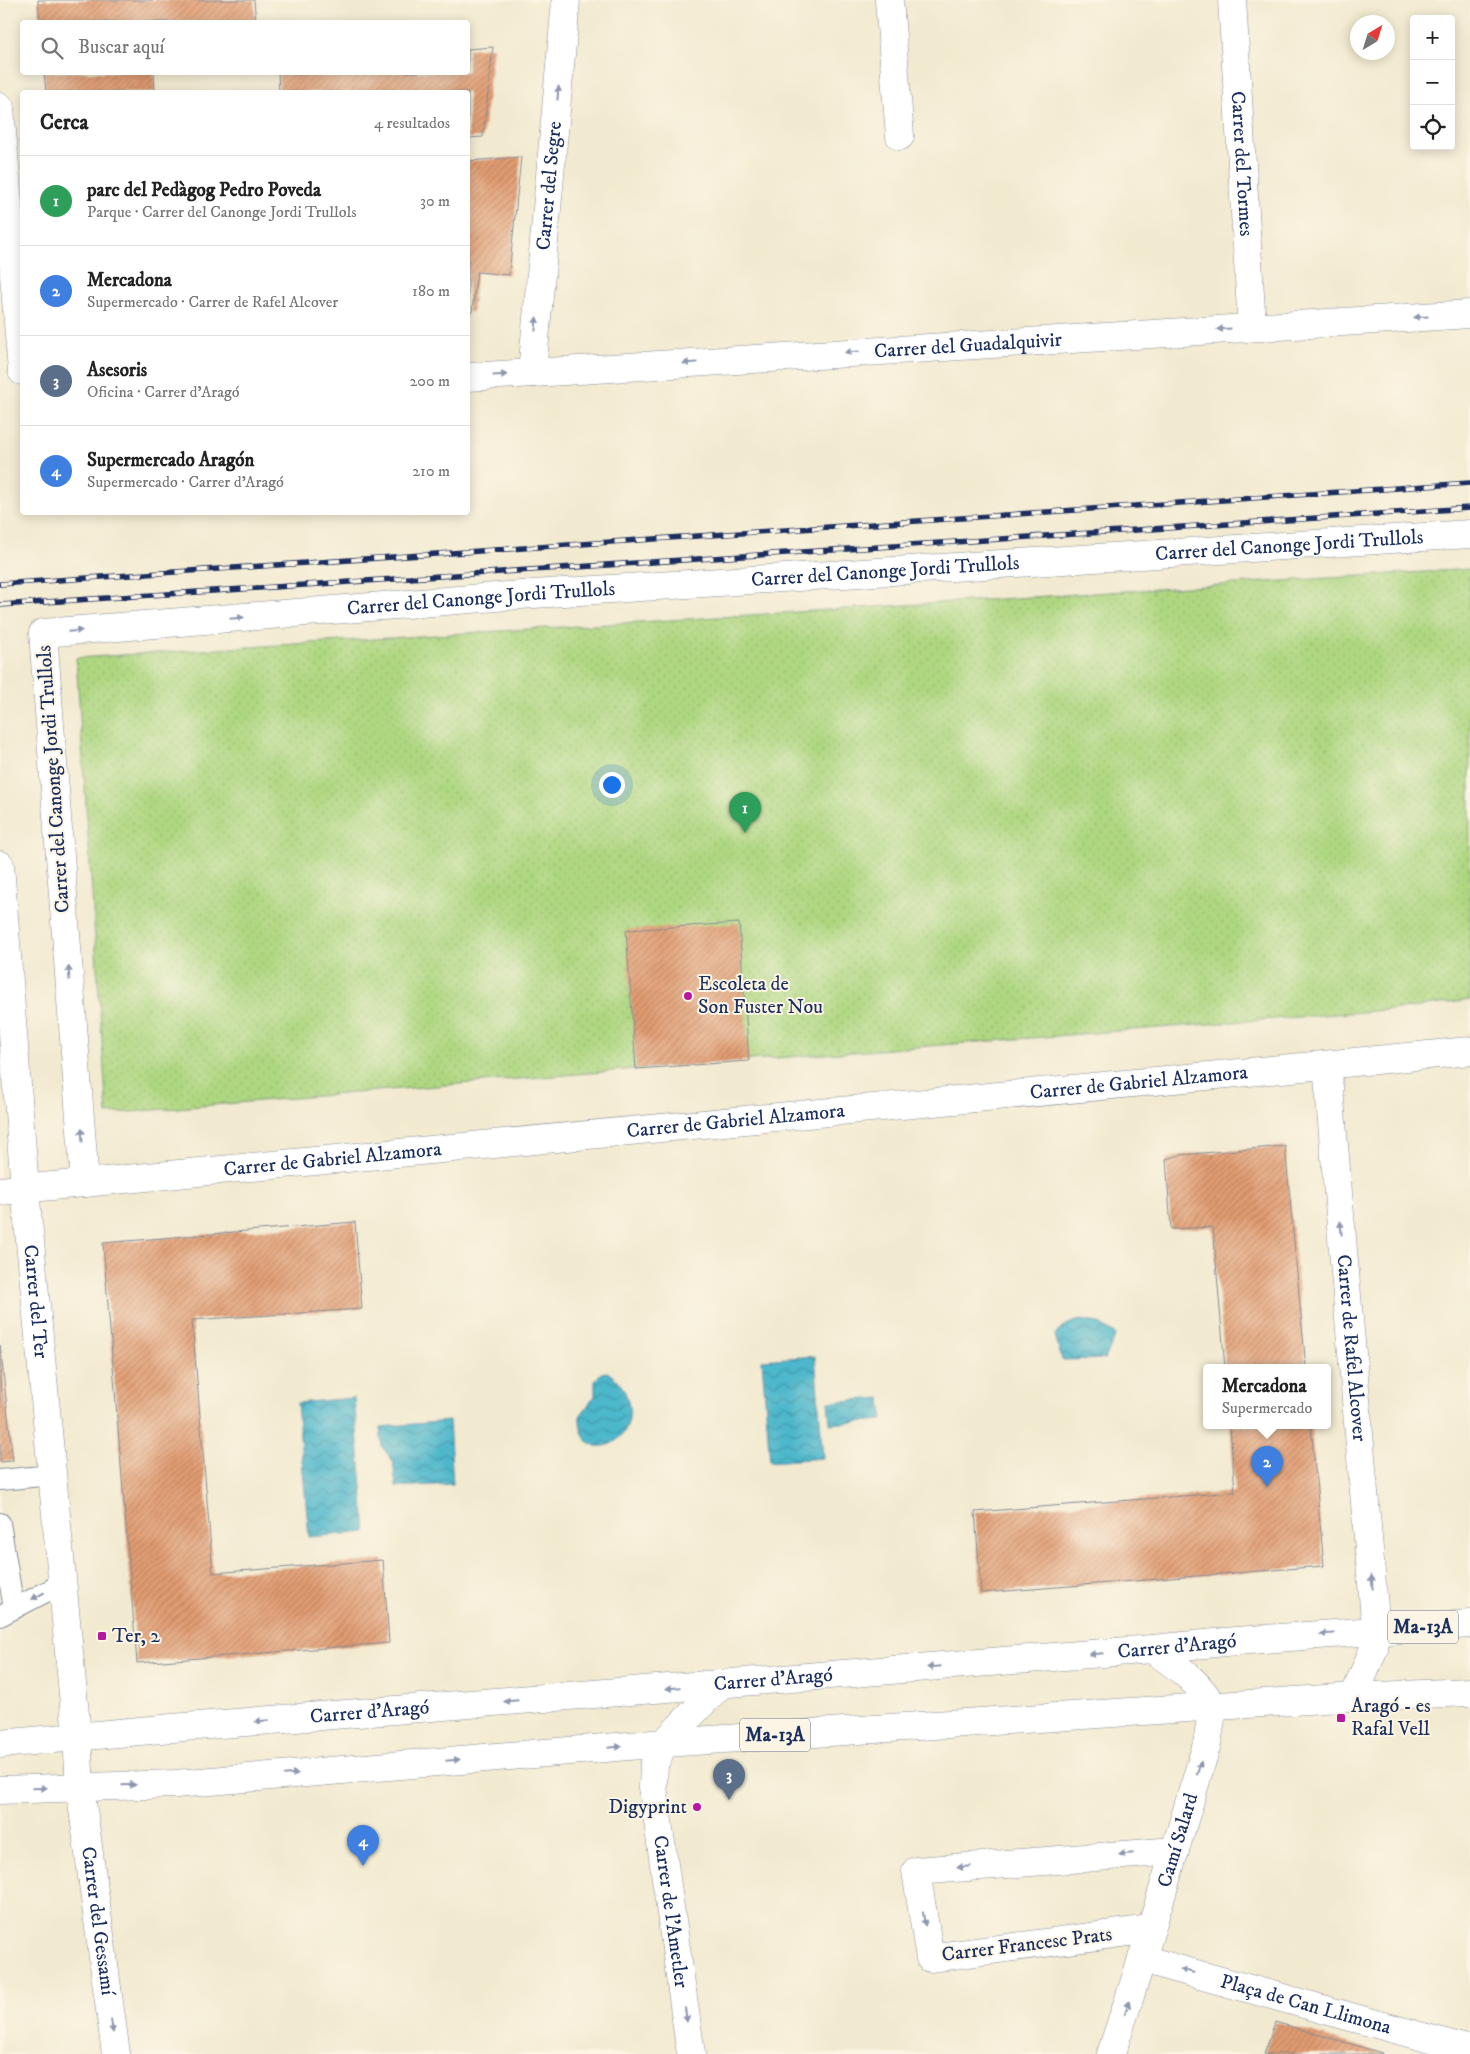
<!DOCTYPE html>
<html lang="es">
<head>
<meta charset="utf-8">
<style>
	body { margin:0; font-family:"IM FELL DW Pica",serif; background:#f6f6f6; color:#222 }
	.controls { position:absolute; right:15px; top:15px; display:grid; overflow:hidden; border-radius:5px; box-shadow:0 2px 12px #0003 }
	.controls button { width:45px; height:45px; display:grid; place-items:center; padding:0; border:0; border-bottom:1px solid #e0e0e0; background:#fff; color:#222; font:25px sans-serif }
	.compass { position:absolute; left:1350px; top:15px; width:45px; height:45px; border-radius:50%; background:#fff; box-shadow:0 2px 12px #0003; rotate:38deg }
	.you { position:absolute; left:611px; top:784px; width:18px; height:18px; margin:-12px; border:4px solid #fff; border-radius:50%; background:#1a73e8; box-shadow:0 0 0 8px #1a73e833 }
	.badge { display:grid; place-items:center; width:32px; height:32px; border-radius:50%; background:#b45309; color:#fff; font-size:16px; font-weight:700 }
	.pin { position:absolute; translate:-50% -41px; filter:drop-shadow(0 1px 2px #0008) }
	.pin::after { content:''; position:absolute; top:26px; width:18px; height:15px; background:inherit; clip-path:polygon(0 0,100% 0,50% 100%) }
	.popup { position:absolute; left:1203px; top:1364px; width:128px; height:65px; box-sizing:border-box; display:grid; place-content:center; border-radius:5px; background:#fff; filter:drop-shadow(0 1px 4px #0005); font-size:16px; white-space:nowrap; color:#767676 }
	.popup b { font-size:19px; color:#222 }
	.popup::after { content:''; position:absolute; left:50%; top:100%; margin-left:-10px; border:10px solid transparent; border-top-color:#fff }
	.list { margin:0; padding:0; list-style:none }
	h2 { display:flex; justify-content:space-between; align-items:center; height:65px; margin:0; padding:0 20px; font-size:21px }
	h2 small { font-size:16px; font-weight:400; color:#767676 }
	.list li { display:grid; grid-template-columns:32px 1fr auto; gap:15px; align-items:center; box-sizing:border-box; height:90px; padding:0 20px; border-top:1px solid #e0e0e0 }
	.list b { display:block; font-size:19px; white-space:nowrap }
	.list p { margin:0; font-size:16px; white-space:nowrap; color:#767676 }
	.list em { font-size:16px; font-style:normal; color:#767676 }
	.icon { flex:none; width:28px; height:28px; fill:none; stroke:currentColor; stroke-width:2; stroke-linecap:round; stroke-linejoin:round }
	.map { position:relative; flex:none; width:1470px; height:2054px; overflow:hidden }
	.search { position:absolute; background:#fff; box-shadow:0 2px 12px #0003; left:20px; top:20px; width:450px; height:55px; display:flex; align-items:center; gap:12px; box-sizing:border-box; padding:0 18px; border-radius:5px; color:#767676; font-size:19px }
	.panel { position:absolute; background:#fff; box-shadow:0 2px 12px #0003; left:20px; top:90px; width:450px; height:425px; border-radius:5px }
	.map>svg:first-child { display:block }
	.park { fill:url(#park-dots); stroke:#658370 }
	.water { fill:url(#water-waves); stroke:#347394 }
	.building { fill:url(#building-hatch) }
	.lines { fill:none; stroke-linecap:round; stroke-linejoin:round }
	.lane-casing { stroke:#868c97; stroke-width:22 }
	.street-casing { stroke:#868c97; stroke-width:29 }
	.primary-casing { stroke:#868c97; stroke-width:29 }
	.lane { stroke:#fff; stroke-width:20 }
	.street { stroke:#fff; stroke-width:28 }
	.primary { stroke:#fff; stroke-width:28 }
	.rail-casing { stroke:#1b2f5e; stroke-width:5.5 }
	.rail { stroke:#fcf5e5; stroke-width:4; stroke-dasharray:11; stroke-linecap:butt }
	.oneway { fill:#8d97ae }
	.poi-dot { fill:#b5179e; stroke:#fcf5e5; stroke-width:2 }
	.labels { text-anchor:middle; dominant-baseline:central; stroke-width:4; stroke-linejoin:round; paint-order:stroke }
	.shield { fill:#fcf5e5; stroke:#5e6a86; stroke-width:1 }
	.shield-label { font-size:19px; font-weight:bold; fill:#1b2f5e }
	.street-label { font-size:20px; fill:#1b2f5e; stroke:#fcf5e5 }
	.poi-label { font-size:20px; fill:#1b2f5e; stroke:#fcf5e5; text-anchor:start }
</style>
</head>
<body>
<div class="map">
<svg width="1470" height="2054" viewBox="0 0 1470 2054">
	<defs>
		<pattern id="park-dots" width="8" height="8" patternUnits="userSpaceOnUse" patternTransform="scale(1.25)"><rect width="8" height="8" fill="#afd781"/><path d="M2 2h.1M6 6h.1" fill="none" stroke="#96b972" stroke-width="1.8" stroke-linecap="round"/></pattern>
		<pattern id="water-waves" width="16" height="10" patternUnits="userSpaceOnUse" patternTransform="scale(1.25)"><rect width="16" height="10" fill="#4db7cb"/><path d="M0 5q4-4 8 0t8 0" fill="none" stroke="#3f95a8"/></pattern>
		<pattern id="building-hatch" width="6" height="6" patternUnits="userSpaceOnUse" patternTransform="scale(1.25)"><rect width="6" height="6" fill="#e29c71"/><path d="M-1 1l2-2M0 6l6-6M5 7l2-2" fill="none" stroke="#b68060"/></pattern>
	</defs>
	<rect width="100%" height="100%" fill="#fcf5e5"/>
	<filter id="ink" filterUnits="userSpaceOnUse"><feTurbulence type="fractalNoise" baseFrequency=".02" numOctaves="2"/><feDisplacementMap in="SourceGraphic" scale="10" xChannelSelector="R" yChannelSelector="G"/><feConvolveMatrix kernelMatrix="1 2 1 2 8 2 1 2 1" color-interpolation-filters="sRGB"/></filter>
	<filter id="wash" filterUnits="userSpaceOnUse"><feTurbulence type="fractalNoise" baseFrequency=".0096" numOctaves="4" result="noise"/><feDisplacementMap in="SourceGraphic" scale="20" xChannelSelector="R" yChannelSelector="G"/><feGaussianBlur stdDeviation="1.12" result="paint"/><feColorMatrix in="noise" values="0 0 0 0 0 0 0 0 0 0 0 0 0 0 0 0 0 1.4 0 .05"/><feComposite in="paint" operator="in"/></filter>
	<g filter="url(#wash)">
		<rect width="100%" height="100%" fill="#f2ead0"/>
		<path class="park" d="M1470 569V1000L1412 1008 636 1069 107 1114 76 658Z"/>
		<g class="water">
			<path d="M1080 1320 1098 1323 1116 1335 1105 1359 1062 1360 1055 1335 1065 1325Z"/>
			<path d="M815 1356 823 1458 770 1462 762 1360Z"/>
			<path d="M607 1372C617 1378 622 1385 626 1395 645 1445 578 1470 580 1416L595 1396V1381L601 1373Z"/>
			<path d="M354 1398 366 1532 309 1537 297 1403Z"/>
			<path d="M881 1398 883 1420 830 1424 828 1402Z"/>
			<path d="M449 1421 453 1484 396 1487 393 1461 382 1447 380 1427Z"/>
		</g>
		<g id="blocks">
			<g class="building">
				<path d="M38 0H254L256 22H40Z"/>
				<path d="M493 47 483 137 468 138V92H279L278 72H468V49Z"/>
				<path d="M44 72H154L155 92H46Z"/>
				<path d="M521 157 509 275 477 272 472 312H468V161Z"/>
				<path d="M739 923 749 1061 636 1069 626 930Z"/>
				<path d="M1285 1146 1306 1368H1225L1213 1227 1171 1229 1166 1159 1180 1155Z"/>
				<path d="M355 1222 362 1309 192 1320 213 1573 383 1560 389 1643 137 1663 103 1243Z"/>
				<path d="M0 1345 13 1461 0 1462Z"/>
				<path d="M1230 1426H1311L1324 1566 981 1593 975 1512 1235 1492Z"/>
				<path d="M1275 2022 1382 2053V2054H1264Z"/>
			</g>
		</g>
	</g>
	<g filter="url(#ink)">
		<use href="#blocks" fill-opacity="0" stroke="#868c97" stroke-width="1"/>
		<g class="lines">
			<g class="lane-casing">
				<g id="lane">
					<path d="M0 1480 52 1475"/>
					<path d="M0 1523 14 1609"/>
					<path d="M0 1616 63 1583"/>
				</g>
			</g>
			<g class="street-casing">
				<g id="street">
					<path d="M889 0 900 136"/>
					<path id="s1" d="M1232 0 1252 327"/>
					<path d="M0 107 22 371"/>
					<path id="s2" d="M532 373 566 0"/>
					<path id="s3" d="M468 377 1470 314"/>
					<path id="s4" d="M0 865 25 1189 77 1736"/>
					<path id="s5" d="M1327 1065 1376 1630"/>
					<path id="s6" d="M85 1183 43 633 533 594 1470 534"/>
					<path id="s7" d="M0 1191 1470 1051"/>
					<path id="s8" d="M664 1743 654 1765 653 1787 691 2054"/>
					<path id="s9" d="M80 1787 116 2054"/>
					<path d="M1151 1929 930 1958 916 1871 1175 1851"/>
					<path id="s10" d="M1142 1959 1470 2050"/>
					<path id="s11" d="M1111 2054 1142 1959 1207 1744 1213 1707C1199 1681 1176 1666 1152 1649"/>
				</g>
			</g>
			<g class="primary-casing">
				<g id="primary">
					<path d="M1354 1697 1374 1648 1376 1630"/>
					<path d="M77 1736 80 1787"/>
					<path d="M664 1743 721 1684"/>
					<path id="s12" d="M0 1744 172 1728 1152 1649 1236 1641 1470 1624"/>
					<path d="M0 1790 175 1784 664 1743 1354 1697 1470 1692"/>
				</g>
			</g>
			<use href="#lane" class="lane"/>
			<use href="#street" class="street"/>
			<use href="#primary" class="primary"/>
			<g class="rail-casing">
				<g id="rail">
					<path d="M0 584 1470 483"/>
					<path d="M0 605 1470 508"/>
				</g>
			</g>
			<use href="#rail" class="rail"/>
		</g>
		<defs><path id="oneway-solid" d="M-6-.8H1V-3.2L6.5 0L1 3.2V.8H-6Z" transform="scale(1.25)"/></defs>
		<g class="oneway">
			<use href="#oneway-solid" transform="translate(558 93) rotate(-85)"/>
			<use href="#oneway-solid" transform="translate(1421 317) rotate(177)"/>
			<use href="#oneway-solid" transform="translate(536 324) rotate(-85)"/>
			<use href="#oneway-solid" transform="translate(1224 329) rotate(176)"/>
			<use href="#oneway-solid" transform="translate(852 352) rotate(176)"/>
			<use href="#oneway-solid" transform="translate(690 363) rotate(176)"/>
			<use href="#oneway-solid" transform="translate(500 375) rotate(-4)"/>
			<use href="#oneway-solid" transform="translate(237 618) rotate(-5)"/>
			<use href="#oneway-solid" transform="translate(75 631) rotate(-5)"/>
			<use href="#oneway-solid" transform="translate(69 973) rotate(-94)"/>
			<use href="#oneway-solid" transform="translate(82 1135) rotate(-94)"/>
			<use href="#oneway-solid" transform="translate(1341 1228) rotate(-95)"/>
			<use href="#oneway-solid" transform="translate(1372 1582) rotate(-95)"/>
			<use href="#oneway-solid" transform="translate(38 1596) rotate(152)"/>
			<use href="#oneway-solid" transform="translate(1327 1634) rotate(176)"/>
			<use href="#oneway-solid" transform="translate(1096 1654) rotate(175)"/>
			<use href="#oneway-solid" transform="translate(934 1667) rotate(175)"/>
			<use href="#oneway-solid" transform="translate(673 1688) rotate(175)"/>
			<use href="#oneway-solid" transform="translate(511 1701) rotate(175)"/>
			<use href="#oneway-solid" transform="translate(262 1721) rotate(175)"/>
			<use href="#oneway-solid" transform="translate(615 1747) rotate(-5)"/>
			<use href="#oneway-solid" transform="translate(453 1760) rotate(-5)"/>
			<use href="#oneway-solid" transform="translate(1199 1768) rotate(-73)"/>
			<use href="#oneway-solid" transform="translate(291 1774) rotate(-5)"/>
			<use href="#oneway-solid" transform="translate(129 1785) rotate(-2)"/>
			<use href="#oneway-solid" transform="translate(40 1788) rotate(-2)"/>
			<use href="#oneway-solid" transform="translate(1126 1854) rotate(175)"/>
			<use href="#oneway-solid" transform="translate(964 1867) rotate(175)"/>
			<use href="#oneway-solid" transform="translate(924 1919) rotate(81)"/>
			<use href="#oneway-solid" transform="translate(1187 1971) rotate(-164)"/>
			<use href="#oneway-solid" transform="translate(1127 2008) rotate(-72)"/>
			<use href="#oneway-solid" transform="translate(686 2015) rotate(82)"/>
			<use href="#oneway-solid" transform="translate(112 2026) rotate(82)"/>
		</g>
	</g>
	<g class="poi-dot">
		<circle cx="688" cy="996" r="5"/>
		<rect x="97" y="1631" width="10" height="10" rx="2.5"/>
		<rect x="1336" y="1713" width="10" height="10" rx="2.5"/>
		<circle cx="697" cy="1807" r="5"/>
	</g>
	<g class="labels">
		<g class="shield">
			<rect x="1388" y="1610.5" width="70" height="33" rx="4"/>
			<rect x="740" y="1718.5" width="70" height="33" rx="4"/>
		</g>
		<g class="shield-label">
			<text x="1423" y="1627">Ma-13A</text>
			<text x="775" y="1735">Ma-13A</text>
		</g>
		<g class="street-label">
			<text stroke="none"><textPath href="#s1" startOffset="164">Carrer del Tormes</textPath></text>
			<text stroke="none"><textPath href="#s2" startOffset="188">Carrer del Segre</textPath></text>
			<text stroke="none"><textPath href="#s3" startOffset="501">Carrer del Guadalquivir</textPath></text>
			<text stroke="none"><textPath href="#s6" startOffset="1801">Carrer del Canonge Jordi Trullols</textPath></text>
			<text stroke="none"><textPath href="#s6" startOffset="1396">Carrer del Canonge Jordi Trullols</textPath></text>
			<text stroke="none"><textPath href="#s6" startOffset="991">Carrer del Canonge Jordi Trullols</textPath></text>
			<text transform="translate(54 779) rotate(-94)">Carrer del Canonge Jordi Trullols</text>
			<text stroke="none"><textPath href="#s7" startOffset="1144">Carrer de Gabriel Alzamora</textPath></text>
			<text stroke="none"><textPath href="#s7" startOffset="739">Carrer de Gabriel Alzamora</textPath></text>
			<text stroke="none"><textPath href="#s7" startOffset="334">Carrer de Gabriel Alzamora</textPath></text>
			<text stroke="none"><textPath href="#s4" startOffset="438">Carrer del Ter</textPath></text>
			<text stroke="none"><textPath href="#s5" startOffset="284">Carrer de Rafel Alcover</textPath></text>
			<text stroke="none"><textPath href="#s12" startOffset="1181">Carrer d'Aragó</textPath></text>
			<text stroke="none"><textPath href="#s12" startOffset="776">Carrer d'Aragó</textPath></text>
			<text stroke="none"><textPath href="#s12" startOffset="371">Carrer d'Aragó</textPath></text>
			<text stroke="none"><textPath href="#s11" startOffset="224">Camí Salard</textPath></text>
			<text stroke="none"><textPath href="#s8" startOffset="172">Carrer de l'Ametler</textPath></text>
			<text stroke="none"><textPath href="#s9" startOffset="135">Carrer del Gessamí</textPath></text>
			<text transform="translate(1027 1945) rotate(-7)">Carrer Francesc Prats</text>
			<text stroke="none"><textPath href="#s10" startOffset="170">Plaça de Can Llimona</textPath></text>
		</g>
		<g class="poi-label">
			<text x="698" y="984">Escoleta de<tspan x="698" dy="23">Son Fuster Nou</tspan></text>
			<text x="112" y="1636">Ter, 2</text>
			<text x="1351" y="1706">Aragó - es<tspan x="1351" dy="23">Rafal Vell</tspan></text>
			<text x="687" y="1807" text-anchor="end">Digyprint</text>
		</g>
	</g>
</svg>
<div class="controls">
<button>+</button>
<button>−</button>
<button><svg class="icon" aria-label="locate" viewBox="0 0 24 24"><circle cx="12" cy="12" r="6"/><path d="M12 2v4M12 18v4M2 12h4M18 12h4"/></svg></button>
</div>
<svg class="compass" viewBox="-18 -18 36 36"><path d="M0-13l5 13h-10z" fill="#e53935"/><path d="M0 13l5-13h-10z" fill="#767676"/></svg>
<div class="you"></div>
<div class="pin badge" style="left:745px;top:833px;background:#2e9e5b">1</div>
<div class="pin badge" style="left:1267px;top:1487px;background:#3f7fe0">2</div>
<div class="popup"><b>Mercadona</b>Supermercado</div>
<div class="pin badge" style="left:729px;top:1800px;background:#5c6f8a">3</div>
<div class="pin badge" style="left:363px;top:1866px;background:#3f7fe0">4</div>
<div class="search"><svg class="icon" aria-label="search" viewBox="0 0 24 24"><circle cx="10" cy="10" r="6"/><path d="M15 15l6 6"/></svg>Buscar aquí</div>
<section class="panel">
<h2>Cerca<small>4 resultados</small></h2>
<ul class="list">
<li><span class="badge" style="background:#2e9e5b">1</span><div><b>parc del Pedàgog Pedro Poveda</b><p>Parque · Carrer del Canonge Jordi Trullols</p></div><em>30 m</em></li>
<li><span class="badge" style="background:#3f7fe0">2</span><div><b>Mercadona</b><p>Supermercado · Carrer de Rafel Alcover</p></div><em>180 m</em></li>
<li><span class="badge" style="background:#5c6f8a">3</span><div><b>Asesoris</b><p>Oficina · Carrer d'Aragó</p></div><em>200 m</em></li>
<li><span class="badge" style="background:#3f7fe0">4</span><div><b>Supermercado Aragón</b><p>Supermercado · Carrer d'Aragó</p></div><em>210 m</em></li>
</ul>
</section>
</div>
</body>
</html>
